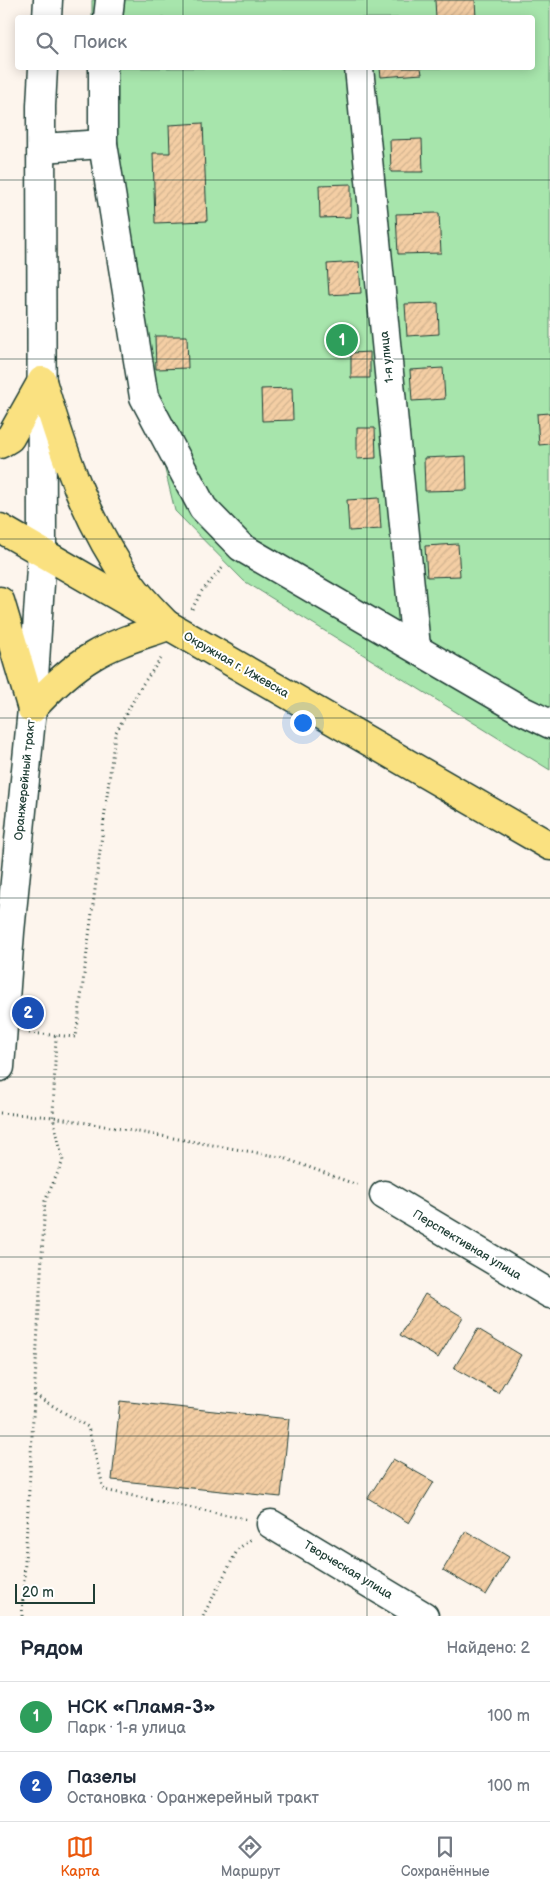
<!DOCTYPE html>
<html lang="ru">
<head>
<meta charset="utf-8">
<style>
	body { margin:0; font-family:"Balsamiq Sans",sans-serif; background:#f2f2f3; color:#1f2937 }
	.scale { position:absolute; left:15px; bottom:12px; width:80px; box-sizing:border-box; padding-left:5px; border:2px solid #1f3d34; border-top:0; font-size:14px; line-height:18px; white-space:nowrap; color:#1f3d34; -webkit-text-stroke:4px #fff; paint-order:stroke }
	.you { position:absolute; left:302px; top:722px; width:18px; height:18px; margin:-12px; border:4px solid #fff; border-radius:50%; background:#1a73e8; box-shadow:0 0 0 8px #1a73e833 }
	.badge { display:grid; place-items:center; width:32px; height:32px; border-radius:50%; background:#ea580c; color:#fff; font-size:16px; font-weight:700 }
	.pin { position:absolute; translate:-50% -50%; border:2px solid #fff; box-shadow:0 1px 5px #0006 }
	.list { margin:0; padding:0; list-style:none }
	h2 { display:flex; justify-content:space-between; align-items:center; height:65px; margin:0; padding:0 20px; font-size:21px }
	h2 small { font-size:16px; font-weight:400; color:#747a83 }
	.list li { display:grid; grid-template-columns:32px 1fr auto; gap:15px; align-items:center; box-sizing:border-box; height:70px; padding:0 20px; border-top:1px solid #e0e1e3 }
	.list b { display:block; font-size:19px; white-space:nowrap }
	.list p { margin:0; font-size:16px; white-space:nowrap; color:#747a83 }
	.list em { font-size:16px; font-style:normal; color:#747a83 }
	.icon { flex:none; width:28px; height:28px; fill:none; stroke:currentColor; stroke-width:2; stroke-linecap:round; stroke-linejoin:round }
	.map { position:relative; flex:none; width:550px; height:1616px; overflow:hidden }
	.search { position:absolute; background:#fff; box-shadow:0 2px 12px #0003; left:15px; right:15px; top:15px; height:55px; display:flex; align-items:center; gap:12px; box-sizing:border-box; padding:0 18px; border-radius:5px; color:#747a83; font-size:19px }
	.sheet { height:205px; background:#fff }
	nav { display:flex; justify-content:space-around; align-items:center; box-sizing:border-box; height:70px; border-top:1px solid #e0e1e3; background:#fff; font-size:14px; color:#747a83 }
	nav a { display:grid; justify-items:center; gap:2px }
	nav .on { color:#ea580c }
	.map>svg:first-child { display:block }
	.green { fill:#a7e5ac; stroke:#639170 }
	.building { fill:url(#building-hatch); stroke:#1f3d34 }
	.lines { fill:none; stroke-linecap:round; stroke-linejoin:round }
	.minor-casing { stroke:#1f3d34; stroke-width:31 }
	.major-casing { stroke:#1f3d34; stroke-width:31 }
	.path { stroke:#1f3d34; stroke-width:3; stroke-dasharray:1 4; stroke-linecap:butt }
	.minor { stroke:#fff; stroke-width:28 }
	.major { stroke:#fae180; stroke-width:28 }
	.grid { fill:none; stroke:#1f3d34; stroke-width:1; stroke-opacity:0.55 }
	.labels { text-anchor:middle; dominant-baseline:central; stroke-width:4; stroke-linejoin:round; paint-order:stroke }
	.street-label { font-size:12px; fill:#1f3d34; stroke:#fff }
</style>
</head>
<body>
<div class="map">
<svg width="550" height="1616" viewBox="0 0 550 1616">
	<defs>
		<pattern id="building-hatch" width="6" height="6" patternUnits="userSpaceOnUse" patternTransform="scale(1.25)"><rect width="6" height="6" fill="#f4cea4"/><path d="M-1 1l2-2M0 6l6-6M5 7l2-2" fill="none" stroke="#d1b28e"/></pattern>
	</defs>
	<rect width="100%" height="100%" fill="#fdf5ed"/>
	<filter id="ink" filterUnits="userSpaceOnUse"><feTurbulence type="fractalNoise" baseFrequency=".02" numOctaves="2"/><feDisplacementMap in="SourceGraphic" scale="10" xChannelSelector="R" yChannelSelector="G"/><feConvolveMatrix kernelMatrix="1 2 1 2 8 2 1 2 1" color-interpolation-filters="sRGB"/></filter>
	<g filter="url(#ink)">
		<path class="green" d="M92 0H550V770L244 581 175 511 92 168 88 145 90 68H532V18H92Z"/>
		<g class="building">
			<path d="M435 0H475L476 18H436Z"/>
			<path d="M380 68H421L422 74 381 77Z"/>
			<path d="M203 123 207 221 155 223 153 153H170L169 125Z"/>
			<path d="M422 139 423 172H391L390 140Z"/>
			<path d="M351 184V217L320 218 319 185Z"/>
			<path d="M439 213 441 253 398 254 396 214Z"/>
			<path d="M359 262 361 293 329 295 327 264Z"/>
			<path d="M438 303 439 334 407 336 405 304Z"/>
			<path d="M155 336H187L188 368 156 369Z"/>
			<path d="M370 352V378H351V353Z"/>
			<path d="M443 368 445 399 412 401 410 370Z"/>
			<path d="M292 388 293 420 262 421 261 389Z"/>
			<path d="M550 413V444L539 445 537 414Z"/>
			<path d="M357 428H375L376 458 357 459Z"/>
			<path d="M466 456 467 490 425 491 424 458Z"/>
			<path d="M379 498 381 529 349 531 347 500Z"/>
			<path d="M458 544 460 576 427 577 425 546Z"/>
			<path d="M425 1294 463 1317 438 1358 400 1335Z"/>
			<path d="M478 1329 521 1355 498 1393 454 1368Z"/>
			<path d="M120 1401 289 1419 281 1497 112 1480Z"/>
			<path d="M393 1459 434 1482 409 1523 368 1498Z"/>
			<path d="M466 1531 509 1557 486 1595 443 1570Z"/>
		</g>
		<g class="lines">
			<g class="minor-casing">
				<g id="minor">
					<path d="M47 18 48 0"/>
					<path d="M108 18 110 0"/>
					<path d="M103 68V144L144 397 203 508 241 547 523 711 550 724"/>
					<path d="M359 68 416 647"/>
					<path d="M42 148 103 144"/>
					<path d="M0 1067 10 932 32 709 42 552 41 106 43 68"/>
					<path d="M384 1195 550 1294"/>
					<path d="M271 1524 424 1616"/>
				</g>
			</g>
			<g class="major-casing">
				<g id="major">
					<path d="M0 444 10 438 42 381"/>
					<path d="M0 528 550 846"/>
					<path d="M0 601 32 709"/>
					<path d="M32 709C50 689 69 670 93 656 116 642 143 635 168 626 156 613 142 600 132 586 86 521 64 456 42 381"/>
				</g>
			</g>
			<g class="path">
				<path d="M192 609 202 591 224 566"/>
				<path d="M29 1033 76 1037 115 734 142 685 161 659"/>
				<path d="M0 1113 53 1117 281 1157 360 1186"/>
				<path d="M35 1395 88 1427 104 1490 246 1519"/>
				<path d="M22 1616 45 1201 63 1161 53 1117 56 1035"/>
				<path d="M203 1616 238 1549 251 1539"/>
			</g>
			<use href="#minor" class="minor"/>
			<use href="#major" class="major"/>
		</g>
	</g>
	<path class="grid" d="M183 0V18M367 0V18M183 68V1616M367 68V1616M0 180H550M0 359H550M0 539H550M0 718H550M0 898H550M0 1077H550M0 1257H550M0 1436H550"/>
	<g class="labels">
		<g class="street-label">
			<text transform="translate(387 357) rotate(-96)">1-я улица</text>
			<text transform="translate(236 665) rotate(30)">Окружная г. Ижевска</text>
			<text transform="translate(25 780) rotate(-84)">Оранжерейный тракт</text>
			<text transform="translate(467 1245) rotate(31)">Перспективная улица</text>
			<text transform="translate(348 1570) rotate(31)">Творческая улица</text>
		</g>
	</g>
</svg>
<div class="scale">20 m</div>
<div class="you"></div>
<div class="pin badge" style="left:342px;top:340px;background:#2e9e5b">1</div>
<div class="pin badge" style="left:28px;top:1013px;background:#1a4fb4">2</div>
<div class="search"><svg class="icon" aria-label="search" viewBox="0 0 24 24"><circle cx="10" cy="10" r="6"/><path d="M15 15l6 6"/></svg>Поиск</div>
</div>
<section class="sheet">
<h2>Рядом<small>Найдено: 2</small></h2>
<ul class="list">
<li><span class="badge" style="background:#2e9e5b">1</span><div><b>НСК «Пламя-3»</b><p>Парк · 1-я улица</p></div><em>100 m</em></li>
<li><span class="badge" style="background:#1a4fb4">2</span><div><b>Пазелы</b><p>Остановка · Оранжерейный тракт</p></div><em>100 m</em></li>
</ul>
</section>
<nav>
<a class="on"><svg class="icon" aria-label="map" viewBox="0 0 24 24"><path d="M3 6l6-2 6 2 6-2v14l-6 2-6-2-6 2zM9 4v14M15 6v14"/></svg>Карта</a>
<a><svg class="icon" aria-label="directions" viewBox="0 0 24 24"><path d="M12 3l9 9-9 9-9-9zM9 14v-3h6M13 9l2 2-2 2"/></svg>Маршрут</a>
<a><svg class="icon" aria-label="saved" viewBox="0 0 24 24"><path d="M7 4h10v16l-5-4-5 4z"/></svg>Сохранённые</a>
</nav>
</body>
</html>
